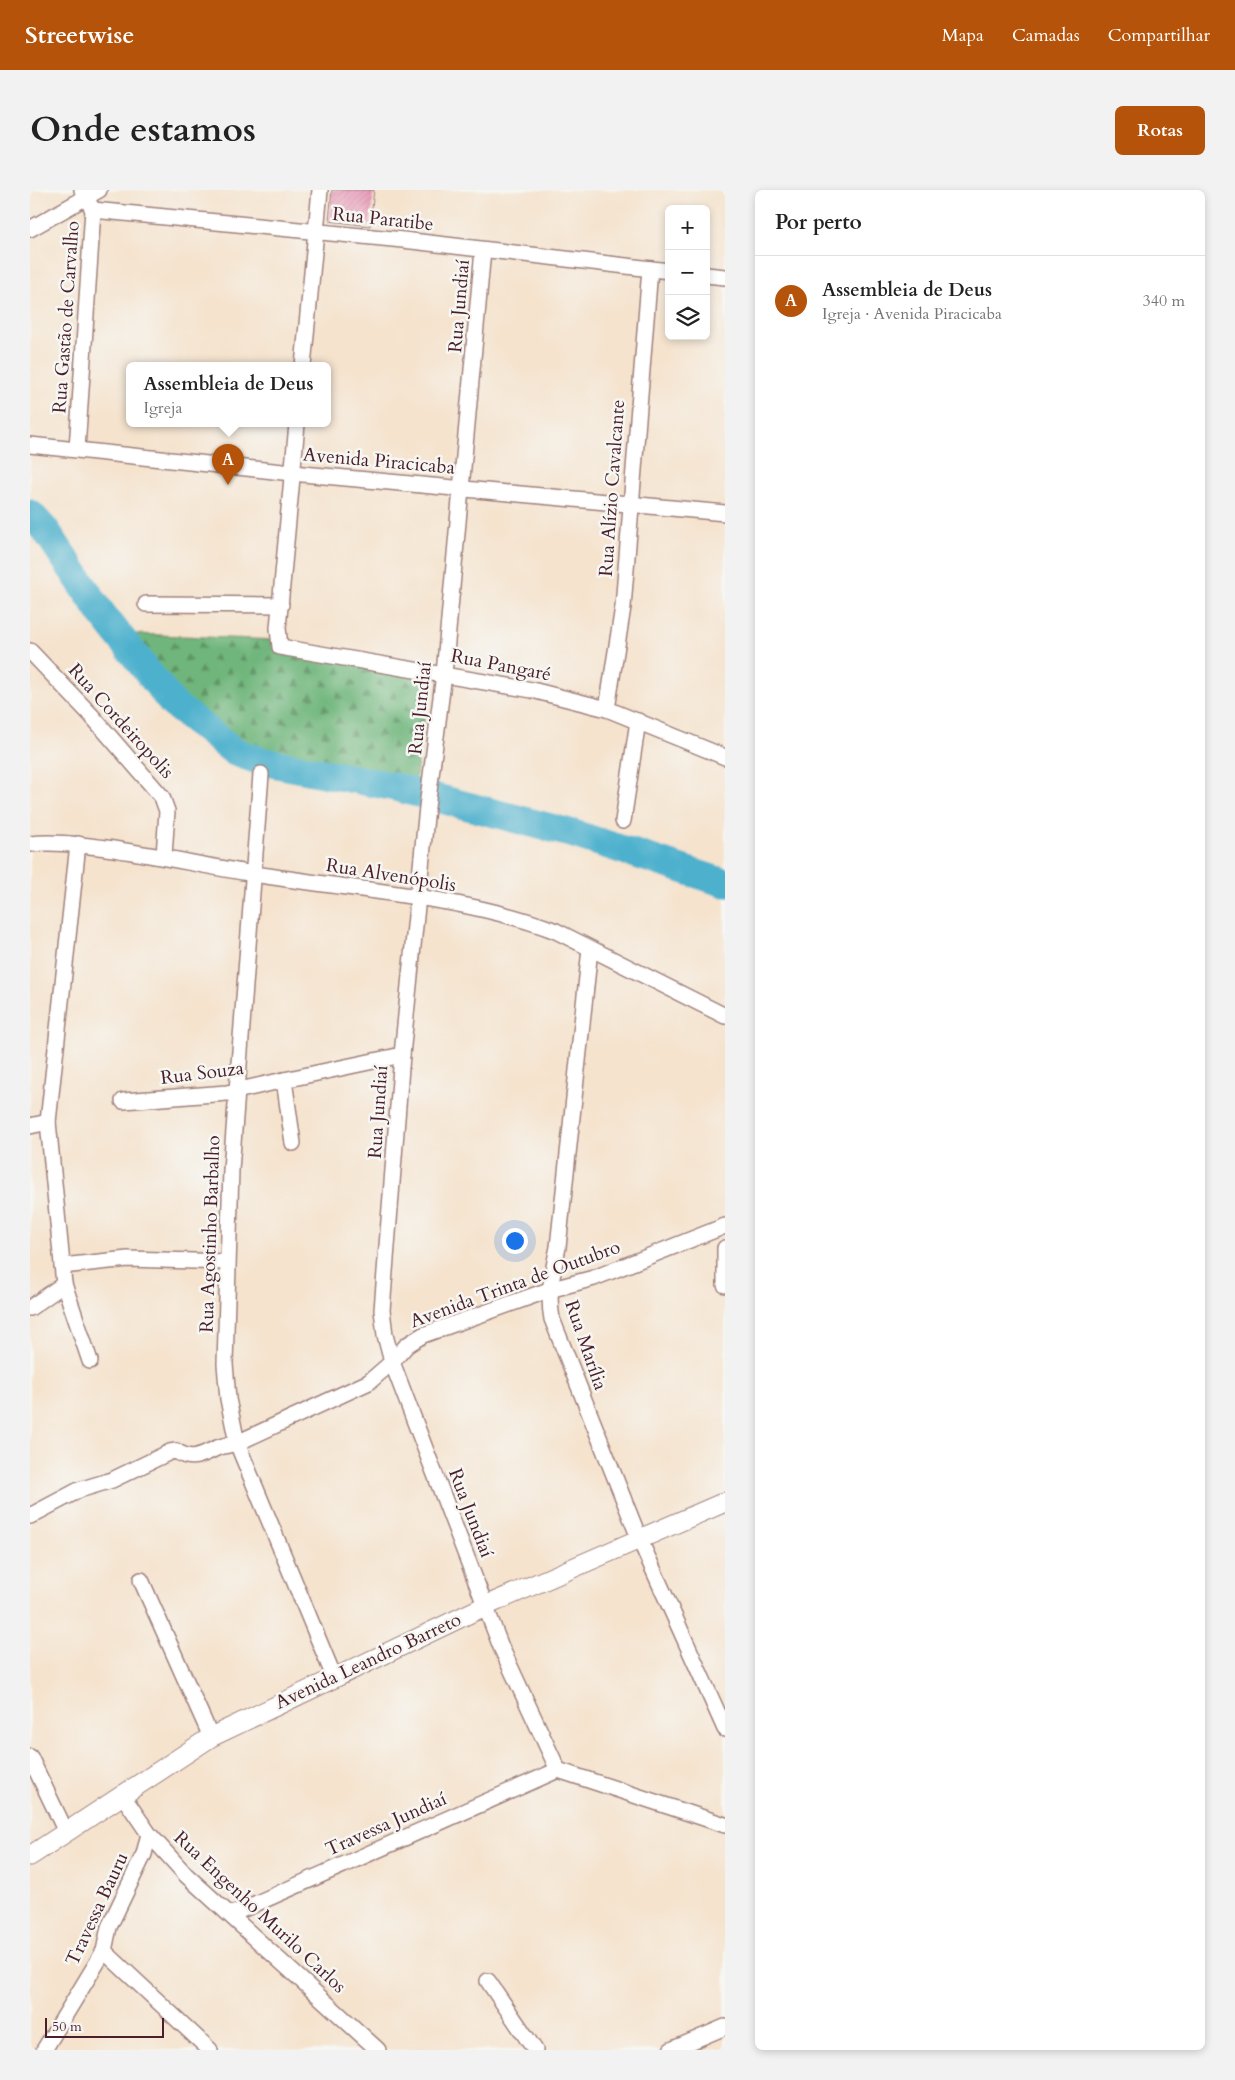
<!DOCTYPE html>
<html lang="pt">
<head>
<meta charset="utf-8">
<style>
	body { margin:0; font-family:Cardo,serif; background:#f2f2f2; color:#222 }
	.controls { position:absolute; right:15px; top:15px; display:grid; overflow:hidden; border-radius:8px; box-shadow:0 2px 8px #0003 }
	.controls button { width:45px; height:45px; display:grid; place-items:center; padding:0; border:0; border-bottom:1px solid #e0e0e0; background:#fff; color:#222; font:25px sans-serif }
	.scale { position:absolute; left:15px; bottom:12px; width:119px; box-sizing:border-box; padding-left:5px; border:2px solid #4a1f2b; border-top:0; font-size:14px; line-height:18px; white-space:nowrap; color:#4a1f2b; -webkit-text-stroke:4px #f6f6f2; paint-order:stroke }
	.you { position:absolute; left:484px; top:1050px; width:18px; height:18px; margin:-12px; border:4px solid #fff; border-radius:50%; background:#1a73e8; box-shadow:0 0 0 8px #1a73e833 }
	.badge { display:grid; place-items:center; width:32px; height:32px; border-radius:50%; background:#b45309; color:#fff; font-size:16px; font-weight:700 }
	.pin { position:absolute; translate:-50% -41px; filter:drop-shadow(0 1px 2px #0008) }
	.pin::after { content:''; position:absolute; top:26px; width:18px; height:15px; background:inherit; clip-path:polygon(0 0,100% 0,50% 100%) }
	.popup { position:absolute; left:96px; top:172px; width:205px; height:65px; box-sizing:border-box; display:grid; place-content:center; border-radius:8px; background:#fff; filter:drop-shadow(0 1px 4px #0005); font-size:16px; white-space:nowrap; color:#767676 }
	.popup b { font-size:19px; color:#222 }
	.popup::after { content:''; position:absolute; left:50%; top:100%; margin-left:-10px; border:10px solid transparent; border-top-color:#fff }
	.list { margin:0; padding:0; list-style:none }
	h2 { display:flex; justify-content:space-between; align-items:center; height:65px; margin:0; padding:0 20px; font-size:21px }
	h2 small { font-size:16px; font-weight:400; color:#767676 }
	.list li { display:grid; grid-template-columns:32px 1fr auto; gap:15px; align-items:center; box-sizing:border-box; height:90px; padding:0 20px; border-top:1px solid #e0e0e0 }
	.list b { display:block; font-size:19px; white-space:nowrap }
	.list p { margin:0; font-size:16px; white-space:nowrap; color:#767676 }
	.list em { font-size:16px; font-style:normal; color:#767676 }
	.icon { flex:none; width:28px; height:28px; fill:none; stroke:currentColor; stroke-width:2; stroke-linecap:round; stroke-linejoin:round }
	.map { position:relative; flex:none; width:695px; height:1860px; overflow:hidden; border-radius:8px }
	header { display:flex; align-items:center; gap:30px; box-sizing:border-box; height:70px; padding:0 25px; background:#b45309; color:#fff }
	header strong { font-size:24px }
	nav { display:flex; gap:28px; margin-inline-start:auto; font-size:18px }
	.intro { display:flex; align-items:center; justify-content:space-between; box-sizing:border-box; height:120px; padding:0 30px }
	h1 { margin:0; font-size:35px }
	.button { padding:12px 22px; border-radius:8px; background:#b45309; color:#fff; font-size:18px; font-weight:700 }
	main { display:flex; gap:30px; padding:0 30px }
	aside { flex:1; background:#fff; border-radius:8px; box-shadow:0 2px 8px #0003 }
	.map>svg:first-child { display:block }
	.forest { fill:url(#forest-firs); stroke:#5d6a53 }
	.lines { fill:none; stroke-linecap:round; stroke-linejoin:round }
	.river { stroke:#4eb1cd; stroke-width:29 }
	.building { fill:url(#building-hatch) }
	.minor-casing { stroke:#a0817c; stroke-width:18 }
	.major-casing { stroke:#a0817c; stroke-width:21 }
	.minor { stroke:#fff; stroke-width:15 }
	.major { stroke:#fff; stroke-width:19 }
	.labels { text-anchor:middle; dominant-baseline:central; stroke-width:5; stroke-linejoin:round; paint-order:stroke }
	.street-label { font-size:19px; fill:#4a1f2b; stroke:#f6f6f2 }
</style>
</head>
<body>
<header>
<strong>Streetwise</strong>
<nav><a>Mapa</a><a>Camadas</a><a>Compartilhar</a></nav>
</header>
<div class="intro"><h1>Onde estamos</h1><a class="button">Rotas</a></div>
<main>
<div class="map">
<svg width="695" height="1860" viewBox="0 0 695 1860">
	<defs>
		<pattern id="forest-firs" width="22" height="20" patternUnits="userSpaceOnUse" patternTransform="scale(1.25)"><rect width="22" height="20" fill="#70b67b"/><path d="M5 1l3.5 6h-7zM16 11l3.5 6h-7z" fill="#5e9365"/></pattern>
		<pattern id="building-hatch" width="6" height="6" patternUnits="userSpaceOnUse" patternTransform="scale(1.25)"><rect width="6" height="6" fill="#eb9cba"/><path d="M-1 1l2-2M0 6l6-6M5 7l2-2" fill="none" stroke="#c07f97"/></pattern>
	</defs>
	<rect width="100%" height="100%" fill="#f6f6f2"/>
	<filter id="ink" filterUnits="userSpaceOnUse"><feTurbulence type="fractalNoise" baseFrequency=".02" numOctaves="2"/><feDisplacementMap in="SourceGraphic" scale="10" xChannelSelector="R" yChannelSelector="G"/><feConvolveMatrix kernelMatrix="1 2 1 2 8 2 1 2 1" color-interpolation-filters="sRGB"/></filter>
	<filter id="wash" filterUnits="userSpaceOnUse"><feTurbulence type="fractalNoise" baseFrequency=".0096" numOctaves="4" result="noise"/><feDisplacementMap in="SourceGraphic" scale="20" xChannelSelector="R" yChannelSelector="G"/><feGaussianBlur stdDeviation="1.12" result="paint"/><feColorMatrix in="noise" values="0 0 0 0 0 0 0 0 0 0 0 0 0 0 0 0 0 1.4 0 .05"/><feComposite in="paint" operator="in"/></filter>
	<g filter="url(#wash)">
		<rect width="100%" height="100%" fill="#f5e3ce"/>
		<path class="forest" d="M105 444 246 450 401 486 385 592 231 571 153 506Z"/>
		<g class="lines">
			<path class="river" d="M0 324 17 342 72 424 143 514 205 562 231 571 365 597 544 644 695 693"/>
		</g>
		<g id="blocks">
			<path class="building" d="M302 0H344L340 36 299 31Z"/>
		</g>
	</g>
	<g filter="url(#ink)">
		<use href="#blocks" fill-opacity="0" stroke="#a0817c" stroke-width="1"/>
		<g class="lines">
			<g class="minor-casing">
				<g id="minor">
					<path d="M63 20 373 50 639 81"/>
					<path d="M0 39 69 0"/>
					<path d="M453 60 414 484 397 617 372 865 352 1120 355 1145 362 1172 471 1457 528 1580 695 1635"/>
					<path d="M676 85 695 87"/>
					<path d="M273 176 290 0"/>
					<path d="M267 234 248 438 250 457 502 500 577 519 695 567"/>
					<path d="M0 255 262 283 695 323"/>
					<path d="M47 259 63 20 52 0"/>
					<path d="M116 414 251 415"/>
					<path d="M0 461 61 525 132 607 137 621 134 666"/>
					<path d="M577 519 593 417 620 79"/>
					<path d="M231 584 201 980 195 1174 198 1209 207 1253 304 1487"/>
					<path d="M593 631 608 531"/>
					<path d="M0 654C24 651 51 655 76 658 126 665 175 676 225 684 322 700 434 706 526 741L695 826"/>
					<path d="M48 654 18 932 34 1094 60 1171"/>
					<path d="M560 759 528 1057C523 1082 517 1103 522 1129L609 1348 695 1539"/>
					<path d="M93 911 197 903 254 890"/>
					<path d="M0 936 18 932"/>
					<path d="M263 953 254 890 372 865"/>
					<path d="M695 1058V1095"/>
					<path d="M32 1076 98 1069 197 1072"/>
					<path d="M0 1118 34 1094"/>
					<path d="M0 1326 49 1300 82 1290 140 1262 146 1261C162 1272 171 1265 187 1258 194 1255 201 1255 207 1253L339 1192 362 1172 377 1155 393 1145 519 1100 564 1088 695 1036"/>
					<path d="M111 1390 181 1547"/>
					<path d="M0 1567 36 1642"/>
					<path d="M93 1606 119 1644 156 1685 348 1860"/>
					<path d="M200 1725 528 1580"/>
					<path d="M74 1761 180 1860"/>
					<path d="M458 1791 505 1860"/>
					<path d="M14 1860 74 1761 79 1737 114 1664 119 1644"/>
					<path d="M641 1860 695 1837"/>
				</g>
			</g>
			<g class="major-casing">
				<path id="major" d="M0 1666 181 1547 455 1416 695 1312"/>
			</g>
			<use href="#minor" class="minor"/>
			<use href="#major" class="major"/>
		</g>
	</g>
	<g class="labels">
		<g class="street-label">
			<text transform="translate(353 29) rotate(6)">Rua Paratibe</text>
			<text transform="translate(429 116) rotate(-85)">Rua Jundiaí</text>
			<text transform="translate(36 127) rotate(-86)">Rua Gastão de Carvalho</text>
			<text transform="translate(349 271) rotate(5)">Avenida Piracicaba</text>
			<text transform="translate(582 298) rotate(-86)">Rua Alízio Cavalcante</text>
			<text transform="translate(471 475) rotate(11)">Rua Pangaré</text>
			<text transform="translate(390 518) rotate(-84)">Rua Jundiaí</text>
			<text transform="translate(91 531) rotate(48)">Rua Cordeiropolis</text>
			<text transform="translate(361 685) rotate(9)">Rua Alvenópolis</text>
			<text transform="translate(172 883) rotate(-7)">Rua Souza</text>
			<text transform="translate(348 922) rotate(-86)">Rua Jundiaí</text>
			<text transform="translate(180 1044) rotate(-88)">Rua Agostinho Barbalho</text>
			<text transform="translate(485 1094) rotate(-20)">Avenida Trinta de Outubro</text>
			<text transform="translate(556 1155) rotate(71)">Rua Marília</text>
			<text transform="translate(441 1323) rotate(69)">Rua Jundiaí</text>
			<text transform="translate(338 1471) rotate(-25)">Avenida Leandro Barreto</text>
			<text transform="translate(356 1634) rotate(-24)">Travessa Jundiaí</text>
			<text transform="translate(67 1719) rotate(-65)">Travessa Bauru</text>
			<text transform="translate(230 1722) rotate(43)">Rua Engenho Murilo Carlos</text>
		</g>
	</g>
</svg>
<div class="controls">
<button>+</button>
<button>−</button>
<button><svg class="icon" aria-label="layers" viewBox="0 0 24 24"><path d="M12 4l9 5-9 5-9-5zM3 14l9 5 9-5"/></svg></button>
</div>
<div class="scale">50 m</div>
<div class="you"></div>
<div class="pin badge" style="left:198px;top:295px">A</div>
<div class="popup"><b>Assembleia de Deus</b>Igreja</div>
</div>
<aside>
<h2>Por perto<small></small></h2>
<ul class="list">
<li><span class="badge">A</span><div><b>Assembleia de Deus</b><p>Igreja · Avenida Piracicaba</p></div><em>340 m</em></li>
</ul>
</aside>
</main>
</body>
</html>
